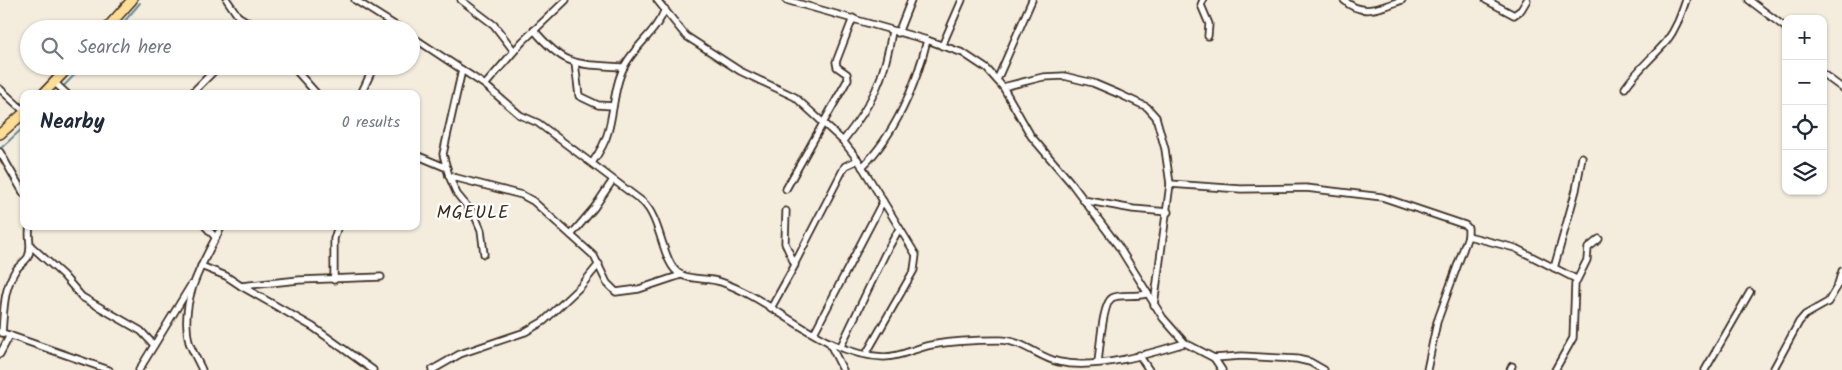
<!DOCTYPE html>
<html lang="en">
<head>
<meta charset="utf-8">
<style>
	body { margin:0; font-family:Kalam,sans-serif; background:#f6f6f7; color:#1f2937 }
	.controls { position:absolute; right:15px; top:15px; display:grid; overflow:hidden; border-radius:10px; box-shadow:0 1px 4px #0004 }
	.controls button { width:45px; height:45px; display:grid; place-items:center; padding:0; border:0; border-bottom:1px solid #e0e1e3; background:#fff; color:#1f2937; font:25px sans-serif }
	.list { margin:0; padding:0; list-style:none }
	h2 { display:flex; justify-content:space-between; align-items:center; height:65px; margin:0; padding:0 20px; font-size:21px }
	h2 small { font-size:16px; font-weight:400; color:#747a83 }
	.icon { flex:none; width:28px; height:28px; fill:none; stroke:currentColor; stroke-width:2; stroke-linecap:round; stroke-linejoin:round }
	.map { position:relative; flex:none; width:1842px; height:370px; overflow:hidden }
	.search { position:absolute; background:#fff; box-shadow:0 1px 4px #0004; left:20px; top:20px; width:400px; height:55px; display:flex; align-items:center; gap:12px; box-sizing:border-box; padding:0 18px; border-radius:28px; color:#747a83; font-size:19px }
	.panel { position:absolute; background:#fff; box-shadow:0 1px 4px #0004; left:20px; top:90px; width:400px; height:140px; border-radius:10px }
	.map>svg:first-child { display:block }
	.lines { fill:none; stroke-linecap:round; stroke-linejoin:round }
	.stream { stroke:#688c97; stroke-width:2 }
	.minor-casing { stroke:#3b2a1e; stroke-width:9 }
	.primary-casing { stroke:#3b2a1e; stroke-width:12 }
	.minor { stroke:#fff; stroke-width:5.5 }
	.primary { stroke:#fedd96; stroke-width:9 }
	.labels { text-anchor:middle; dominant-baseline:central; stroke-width:4.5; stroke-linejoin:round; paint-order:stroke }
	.quarter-label { font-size:18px; letter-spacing:1px; fill:#3b2a1e; stroke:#fff }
</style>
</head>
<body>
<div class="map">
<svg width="1842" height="370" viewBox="0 0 1842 370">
	<rect width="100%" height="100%" fill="#f4edde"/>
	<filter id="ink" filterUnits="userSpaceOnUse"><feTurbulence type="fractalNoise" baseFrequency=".02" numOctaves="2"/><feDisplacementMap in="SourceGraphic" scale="10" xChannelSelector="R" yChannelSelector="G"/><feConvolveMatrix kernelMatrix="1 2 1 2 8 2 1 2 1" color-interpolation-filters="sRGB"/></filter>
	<g filter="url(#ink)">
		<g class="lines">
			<g class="stream">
				<path d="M118 29 140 3"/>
				<path d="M56 94 83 66"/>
				<path d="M0 149 24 127"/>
			</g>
			<g class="minor-casing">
				<g id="minor">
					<path d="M227 0 238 16 259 29"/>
					<path d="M355 0 401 29"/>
					<path d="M461 0 494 25 514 51"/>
					<path d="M657 0 686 36 740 71 795 97 843 141 858 160 916 255 914 270 866 354"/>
					<path d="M786 0 927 40 963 53 987 69 1003 87 1031 136 1072 184 1119 247 1163 318 1185 343 1214 358 1242 356 1297 359 1310 362 1324 370"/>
					<path d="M1203 0 1201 5 1209 24 1208 36"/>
					<path d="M1344 0C1361 17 1381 8 1402 0"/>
					<path d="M1486 0 1514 15 1521 10 1527 0"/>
					<path d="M1749 0 1786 28"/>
					<path d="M534 30C566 68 577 64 624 67"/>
					<path d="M898 33 911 0"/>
					<path d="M411 36 485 85 520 115 538 123 643 202C662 220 662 264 680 274 691 281 708 277 721 282 777 301 821 355 884 357 901 357 915 348 931 345 953 341 977 340 999 340 1023 340 1037 357 1059 362 1096 370 1149 354 1185 343"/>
					<path d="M942 46 962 0"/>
					<path d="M575 63 579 96 598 105 613 106"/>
					<path d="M292 66 317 94"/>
					<path d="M462 70 443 154 449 176 457 194 475 216 481 230 484 254"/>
					<path d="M1823 74 1842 88"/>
					<path d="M997 80 1032 0"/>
					<path d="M54 82 67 94"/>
					<path d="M485 85 522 42 566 0"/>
					<path d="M1003 87 1043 77 1064 76 1093 83 1119 94 1147 107 1156 117 1165 149 1170 184 1154 305"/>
					<path d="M1625 88C1637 70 1652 58 1666 42 1676 29 1681 15 1686 0"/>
					<path d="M0 89 24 111"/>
					<path d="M191 94 219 66"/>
					<path d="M361 94 374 66"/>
					<path d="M843 141C872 104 885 78 892 31"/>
					<path d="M0 152 24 194"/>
					<path d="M416 155 447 168"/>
					<path d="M592 163C599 153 605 144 608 132 614 111 614 85 625 65 636 45 657 31 665 9"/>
					<path d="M862 167C894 136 917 84 927 40"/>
					<path d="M449 176 522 195 533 201 594 256 607 283 616 292 639 289 681 275"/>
					<path d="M1170 184 1241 189 1306 188 1382 197 1465 225 1468 228V236L1437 322 1427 370"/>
					<path d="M786 189 848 79 847 74 837 67 836 62 853 18"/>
					<path d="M1083 200 1133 209 1168 212"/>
					<path d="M205 226 216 238"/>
					<path d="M571 235 594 208 613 180"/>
					<path d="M1468 236 1515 248 1576 279"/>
					<path d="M31 246 63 275 82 297 141 331 154 345"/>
					<path d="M795 263 845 166 858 160"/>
					<path d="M201 266 226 276 241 286 313 327 373 370"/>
					<path d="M1554 268 1576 190 1582 157"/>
					<path d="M334 280V239L338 226"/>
					<path d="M241 286 299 280 381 277"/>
					<path d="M771 308 795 265 785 243 786 211"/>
					<path d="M0 332 109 370"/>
					<path d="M2 333C4 311 3 291 15 271 18 266 25 262 28 257 33 247 27 237 30 226"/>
					<path d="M814 333 883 201"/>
					<path d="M829 342 843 370"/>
					<path d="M841 346 885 254 899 229"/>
					<path d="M0 354 10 335"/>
					<path d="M1139 355 1149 370"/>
					<path d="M1214 358 1222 370"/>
					<path d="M1098 362C1100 349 1102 304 1112 298 1118 294 1137 297 1146 294"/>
					<path d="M139 370 191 285"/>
					<path d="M202 370C198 361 192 351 189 342 179 299 203 262 222 226"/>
					<path d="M432 370 460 354 525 332 544 321 581 286 599 264"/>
					<path d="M1510 370 1512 366"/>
					<path d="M1555 370 1573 338 1575 284 1587 260 1588 248 1599 239"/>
					<path d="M1705 370 1750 292"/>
					<path d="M1773 370 1799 322 1805 315 1828 302 1837 287 1842 271"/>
				</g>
			</g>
			<g class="primary-casing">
				<g id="primary">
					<path d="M106 29 132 0"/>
					<path d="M43 94 70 66"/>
					<path d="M0 134 24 113"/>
				</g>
			</g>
			<use href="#minor" class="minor"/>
			<use href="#primary" class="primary"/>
		</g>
	</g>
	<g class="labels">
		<g class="quarter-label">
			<text x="473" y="213">MGEULE</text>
		</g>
	</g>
</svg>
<div class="controls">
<button>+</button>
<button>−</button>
<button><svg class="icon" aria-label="locate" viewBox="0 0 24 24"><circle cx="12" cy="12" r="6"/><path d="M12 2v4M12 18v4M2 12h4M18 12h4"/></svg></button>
<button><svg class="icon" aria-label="layers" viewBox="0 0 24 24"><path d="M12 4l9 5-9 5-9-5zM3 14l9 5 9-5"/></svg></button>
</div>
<div class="search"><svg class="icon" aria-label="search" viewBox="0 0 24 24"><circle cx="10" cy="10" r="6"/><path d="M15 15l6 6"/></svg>Search here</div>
<section class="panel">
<h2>Nearby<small>0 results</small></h2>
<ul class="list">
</ul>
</section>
</div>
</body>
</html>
